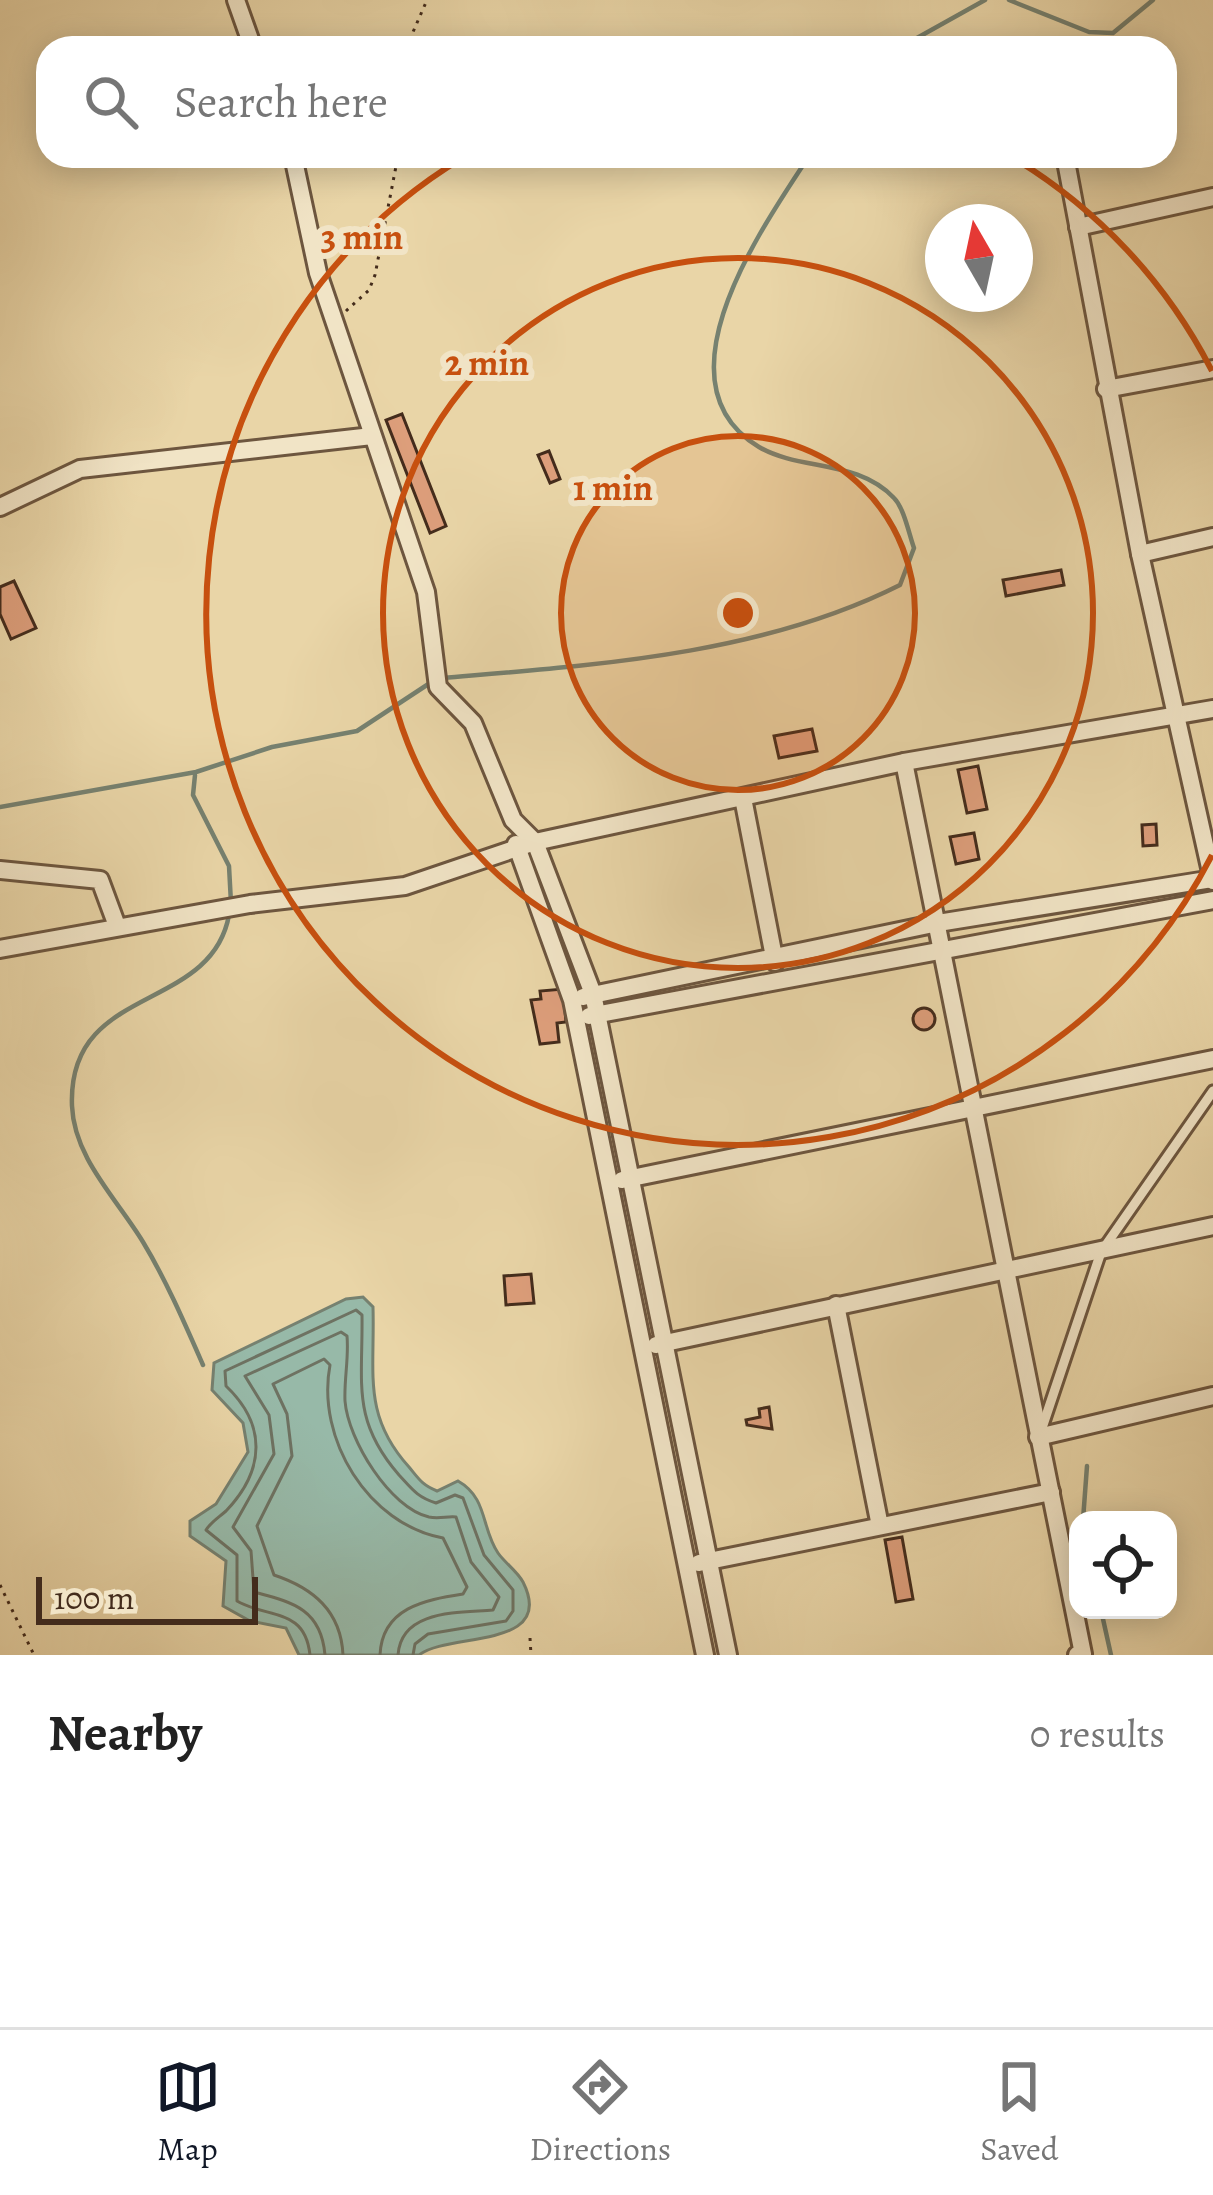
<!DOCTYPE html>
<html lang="en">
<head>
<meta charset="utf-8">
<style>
	body { margin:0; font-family:Alegreya,serif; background:#f6f6f6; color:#222 }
	.controls { position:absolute; right:36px; bottom:36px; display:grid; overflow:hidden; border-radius:24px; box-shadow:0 6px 30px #0003 }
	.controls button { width:108px; height:108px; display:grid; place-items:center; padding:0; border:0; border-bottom:3px solid #e0e0e0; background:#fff; color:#222; font:60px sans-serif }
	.compass { position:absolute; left:925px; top:204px; width:108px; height:108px; border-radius:50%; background:#fff; box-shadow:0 6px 30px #0003; rotate:351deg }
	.scale { position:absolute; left:36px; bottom:30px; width:222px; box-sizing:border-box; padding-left:12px; border:6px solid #442c1c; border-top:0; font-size:33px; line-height:42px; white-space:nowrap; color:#442c1c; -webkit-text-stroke:9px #f1e4c6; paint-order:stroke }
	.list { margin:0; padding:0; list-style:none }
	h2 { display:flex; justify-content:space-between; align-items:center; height:156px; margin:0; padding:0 48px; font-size:51px }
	h2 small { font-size:39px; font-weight:400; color:#767676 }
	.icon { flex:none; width:66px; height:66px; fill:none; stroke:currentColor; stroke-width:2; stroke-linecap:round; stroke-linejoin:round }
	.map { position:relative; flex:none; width:1213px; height:1655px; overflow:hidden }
	.search { position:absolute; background:#fff; box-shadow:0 6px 30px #0003; left:36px; right:36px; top:36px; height:132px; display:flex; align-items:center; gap:30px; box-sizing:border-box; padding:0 42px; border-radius:36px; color:#767676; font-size:45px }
	.sheet { height:372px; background:#fff }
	nav { display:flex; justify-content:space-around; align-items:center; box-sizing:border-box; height:168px; border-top:3px solid #e0e0e0; background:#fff; font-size:33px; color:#767676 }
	nav a { display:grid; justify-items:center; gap:6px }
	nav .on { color:#111827 }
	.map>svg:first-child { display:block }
	.water { fill:#97b9a8; stroke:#768170; stroke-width:3 }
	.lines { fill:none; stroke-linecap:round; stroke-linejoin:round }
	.shore { stroke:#6e7262; stroke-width:3 }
	.stream { stroke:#768170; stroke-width:4.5 }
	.building { fill:#dd9e7b; stroke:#442c1c; stroke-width:3 }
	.service-casing { stroke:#6d563f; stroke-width:15 }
	.minor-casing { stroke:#6d563f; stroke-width:22 }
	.path { stroke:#442c1c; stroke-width:3; stroke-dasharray:3 6; stroke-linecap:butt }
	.service { stroke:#f1e4c6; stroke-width:9 }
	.minor { stroke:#f1e4c6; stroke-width:16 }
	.ring { fill:none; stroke:#c7500f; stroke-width:6 }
	.centre { fill:#c7500f; stroke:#f1e4c6; stroke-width:6 }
	.ring-label { font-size:36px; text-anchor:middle; font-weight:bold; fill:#c7500f; stroke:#f1e4c6; stroke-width:12; stroke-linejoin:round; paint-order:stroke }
</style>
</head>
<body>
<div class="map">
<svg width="1213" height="1655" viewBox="0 0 1213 1655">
	<rect width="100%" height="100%" fill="#e9d5a7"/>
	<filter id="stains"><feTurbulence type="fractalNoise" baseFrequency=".00167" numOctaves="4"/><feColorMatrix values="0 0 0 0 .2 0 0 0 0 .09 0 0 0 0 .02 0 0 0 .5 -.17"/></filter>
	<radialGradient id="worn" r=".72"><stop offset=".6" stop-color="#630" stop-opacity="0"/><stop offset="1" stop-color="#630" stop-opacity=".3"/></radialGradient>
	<path class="water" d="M363 1297 373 1307C375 1373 362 1415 409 1467 419 1479 422 1485 437 1491L458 1481C488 1498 481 1528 498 1553 505 1563 517 1571 523 1582 557 1650 448 1632 419 1655H299L286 1628 250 1621 223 1606 226 1561 190 1536V1521L216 1504 248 1452 243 1423 212 1390 214 1363 346 1299Z"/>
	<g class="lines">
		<g class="shore">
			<path d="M310 1655C305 1607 268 1619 237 1601V1555L206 1530C211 1522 218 1518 226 1511 266 1469 266 1424 226 1386L225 1371 356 1310 362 1315C363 1383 351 1420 399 1475 412 1489 417 1497 436 1503L455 1495 463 1498 484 1555 513 1590V1611L506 1621 428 1634 415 1644 413 1655"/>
			<path d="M325 1655C321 1608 291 1602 254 1592L251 1551 233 1527 274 1454 269 1415 245 1376 341 1332 347 1336C349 1358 344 1379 345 1401 348 1440 390 1508 429 1517 439 1519 448 1516 456 1517L471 1562 499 1597 493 1610C460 1613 401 1609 398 1655"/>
			<path d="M343 1655C341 1611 313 1588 274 1575L257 1526 292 1456 287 1414 273 1384 324 1359 330 1365C316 1439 368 1524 443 1538L467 1587 463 1594C424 1600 382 1608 380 1655"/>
		</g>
		<g class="stream">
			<path d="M1009 0 1089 32 1113 33 1153 0"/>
			<path d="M899 48 985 0"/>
			<path d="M443 678C595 665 761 655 900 585L914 548C909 534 904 508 894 498 857 459 800 471 759 447 651 382 765 224 809 156"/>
			<path d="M195 775 193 795 229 866 231 903"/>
			<path d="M0 807 196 772 272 747 357 731 433 681"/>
			<path d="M203 1365C185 1324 166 1280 143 1242 117 1199 74 1158 72 1106 67 983 211 1014 229 915"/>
			<path d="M1083 1520 1087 1466"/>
			<path d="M1101 1610 1111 1655"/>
		</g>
	</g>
	<g class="building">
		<path d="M402 414 446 526 430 533 386 420Z"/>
		<path d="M549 451 560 479 550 483 538 455Z"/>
		<path d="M1061 570 1064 585 1006 596 1003 580Z"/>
		<path d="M14 581 36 628 11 639 0 614V587Z"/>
		<path d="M812 729 817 751 779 758 774 736Z"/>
		<path d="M978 766 987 809 967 813 958 770Z"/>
		<path d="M1156 824 1157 845 1143 846 1142 825Z"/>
		<path d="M974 833 979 859 956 864 950 837Z"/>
		<path d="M563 989 566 1022 557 1023 559 1042 540 1044 531 1000 541 999 540 991Z"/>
		<circle cx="924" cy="1019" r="11"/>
		<path d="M531 1274 534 1303 506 1305 504 1276Z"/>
		<path d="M769 1407 772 1429 747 1425 746 1420 760 1417 759 1409Z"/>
		<path d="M902 1537 913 1599 896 1602 885 1540Z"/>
	</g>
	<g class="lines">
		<g class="service-casing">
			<path id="service" d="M1041 1431 1101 1252 1213 1091"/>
		</g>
		<g class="minor-casing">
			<g id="minor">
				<path d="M236 0 253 48"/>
				<path d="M293 156 318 273 426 592 438 687 473 723 513 820 535 842 593 994 728 1655"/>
				<path d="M1065 156 1140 554 1213 881"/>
				<path d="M1078 227 1213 197"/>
				<path d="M1106 389 1213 369"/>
				<path d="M0 507 80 469 372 436"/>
				<path d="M1140 554 1213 537"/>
				<path d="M904 762 1083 1654 1077 1655"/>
				<path d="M743 798 775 962"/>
				<path d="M516 844 572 1000 705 1655"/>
				<path d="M0 870 100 880 117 926"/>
				<path d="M0 949 250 904 405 886 535 842 904 762 1213 709"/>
				<path d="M583 997 938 923 1213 879"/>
				<path d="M589 1016 1213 900"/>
				<path d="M622 1180 1213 1059"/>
				<path d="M836 1305 880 1526"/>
				<path d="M656 1345 1213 1226"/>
				<path d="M1038 1437 1213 1396"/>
				<path d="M699 1563 1051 1492"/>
			</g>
		</g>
		<g class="path">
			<path d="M406 48 427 0"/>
			<path d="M346 311 369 290 375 275 398 156"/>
			<path d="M0 1585 34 1655"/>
			<path d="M530 1638 531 1655"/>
		</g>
		<use href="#service" class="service"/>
		<use href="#minor" class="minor"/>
	</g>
	<circle cx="738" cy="613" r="177" fill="#c7500f" fill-opacity=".12"/>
	<g class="ring">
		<circle cx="738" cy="613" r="177"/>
		<circle cx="738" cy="613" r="355"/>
		<path d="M1212 855A532 532 0 1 1 464 157M1012 157A532 532 0 0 1 1212 371"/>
	</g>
	<circle cx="738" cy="613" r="18" class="centre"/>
	<g class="ring-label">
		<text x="362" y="249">3 min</text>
		<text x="487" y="375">2 min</text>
		<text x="613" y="500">1 min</text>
	</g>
	<rect width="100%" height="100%" filter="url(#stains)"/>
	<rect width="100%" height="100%" fill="url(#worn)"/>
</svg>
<div class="controls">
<button><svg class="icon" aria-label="locate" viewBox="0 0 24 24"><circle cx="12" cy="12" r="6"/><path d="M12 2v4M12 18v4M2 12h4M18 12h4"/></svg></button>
</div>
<svg class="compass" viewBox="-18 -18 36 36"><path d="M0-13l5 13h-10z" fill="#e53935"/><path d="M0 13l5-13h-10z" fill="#767676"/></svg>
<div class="scale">100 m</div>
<div class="search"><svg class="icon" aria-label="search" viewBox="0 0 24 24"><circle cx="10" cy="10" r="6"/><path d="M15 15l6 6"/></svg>Search here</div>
</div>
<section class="sheet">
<h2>Nearby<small>0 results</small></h2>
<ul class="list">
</ul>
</section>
<nav>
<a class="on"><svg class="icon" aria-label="map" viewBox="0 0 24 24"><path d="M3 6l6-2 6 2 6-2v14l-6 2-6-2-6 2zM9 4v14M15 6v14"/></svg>Map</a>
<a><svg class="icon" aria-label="directions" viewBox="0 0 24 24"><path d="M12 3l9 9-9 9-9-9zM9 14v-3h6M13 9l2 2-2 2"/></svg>Directions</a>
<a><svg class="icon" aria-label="saved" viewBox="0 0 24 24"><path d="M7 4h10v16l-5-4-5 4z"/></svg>Saved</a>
</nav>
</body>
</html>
